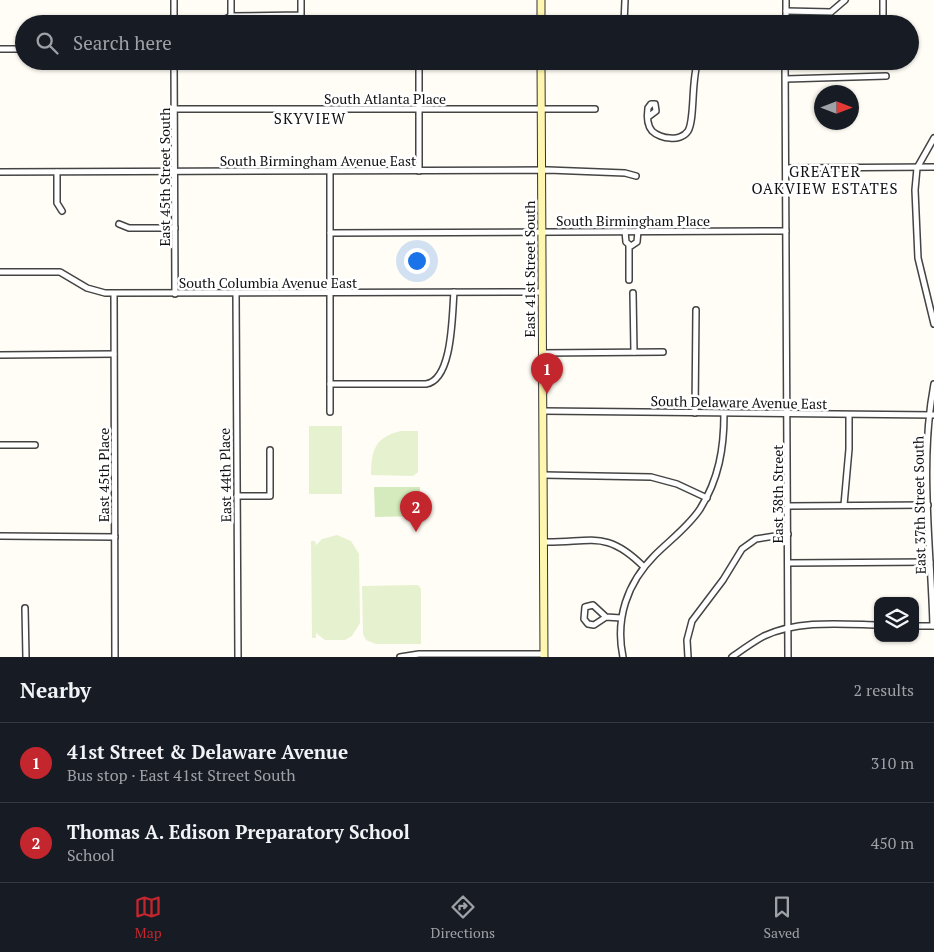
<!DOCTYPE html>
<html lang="en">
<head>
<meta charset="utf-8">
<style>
	body { margin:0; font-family:"PT Serif",serif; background:#242831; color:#f1f3f6 }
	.controls { position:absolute; right:15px; bottom:15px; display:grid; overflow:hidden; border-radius:10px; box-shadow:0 1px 4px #0004 }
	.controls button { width:45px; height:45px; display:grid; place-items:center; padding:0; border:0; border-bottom:1px solid #363941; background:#171b24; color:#f1f3f6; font:25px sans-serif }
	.compass { position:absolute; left:814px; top:85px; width:45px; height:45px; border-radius:50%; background:#171b24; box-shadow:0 1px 4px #0004; rotate:90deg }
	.you { position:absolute; left:416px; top:260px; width:18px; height:18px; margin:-12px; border:4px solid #fff; border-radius:50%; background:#1a73e8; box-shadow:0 0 0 8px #1a73e833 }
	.badge { display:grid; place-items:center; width:32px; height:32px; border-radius:50%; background:#c4262e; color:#fff; font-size:16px; font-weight:700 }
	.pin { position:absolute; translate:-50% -41px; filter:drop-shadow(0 1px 2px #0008) }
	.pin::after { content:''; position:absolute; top:26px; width:18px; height:15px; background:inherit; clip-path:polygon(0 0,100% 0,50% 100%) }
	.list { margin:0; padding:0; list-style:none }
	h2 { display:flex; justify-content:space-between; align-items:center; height:65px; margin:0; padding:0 20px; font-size:21px }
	h2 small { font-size:16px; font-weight:400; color:#9ea1a6 }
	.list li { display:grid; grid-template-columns:32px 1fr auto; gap:15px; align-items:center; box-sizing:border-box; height:80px; padding:0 20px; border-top:1px solid #363941 }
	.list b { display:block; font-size:19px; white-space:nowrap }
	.list p { margin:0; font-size:16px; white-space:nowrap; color:#9ea1a6 }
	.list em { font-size:16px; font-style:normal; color:#9ea1a6 }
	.icon { flex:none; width:28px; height:28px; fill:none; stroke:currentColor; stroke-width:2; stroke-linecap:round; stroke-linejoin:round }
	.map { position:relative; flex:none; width:934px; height:657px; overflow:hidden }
	.search { position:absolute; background:#171b24; box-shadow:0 1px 4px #0004; left:15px; right:15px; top:15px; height:55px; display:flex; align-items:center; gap:12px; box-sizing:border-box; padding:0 18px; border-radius:28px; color:#9ea1a6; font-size:19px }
	.sheet { height:225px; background:#171b24 }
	nav { display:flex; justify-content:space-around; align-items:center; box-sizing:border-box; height:70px; border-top:1px solid #363941; background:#171b24; font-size:14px; color:#9ea1a6 }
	nav a { display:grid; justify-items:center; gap:2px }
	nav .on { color:#c4262e }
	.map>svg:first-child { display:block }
	.green { fill:#d5ebbd }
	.pitch { fill:#e6f2cf }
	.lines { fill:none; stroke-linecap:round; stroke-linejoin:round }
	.minor-casing { stroke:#444; stroke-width:8 }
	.secondary-casing { stroke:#333; stroke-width:9 }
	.minor { stroke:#fff; stroke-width:5 }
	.secondary { stroke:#fff6b0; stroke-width:7 }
	.labels { text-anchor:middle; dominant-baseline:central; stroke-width:5; stroke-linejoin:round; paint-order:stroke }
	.street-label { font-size:14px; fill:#111; stroke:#fff }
	.neighbourhood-label { font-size:15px; letter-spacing:1px; fill:#111; stroke:#fff }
</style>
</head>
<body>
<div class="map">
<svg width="934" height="657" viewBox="0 0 934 657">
	<rect width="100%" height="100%" fill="#fffdf5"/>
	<path class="green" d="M374 487H420V516L375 517Z"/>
	<g class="pitch">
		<rect x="309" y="426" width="33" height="68"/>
		<path d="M401 431H418V472L413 476 371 475C371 450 375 437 401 431Z"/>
		<path d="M337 535 351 541 359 554 360 623 352 636 345 640H325L316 633V638H312L311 541H315L316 545 322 539Z"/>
		<path d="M418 585 421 589V644H376L366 640 363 634 362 586Z"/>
	</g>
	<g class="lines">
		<g class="minor-casing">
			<g id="minor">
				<path d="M231 0V16"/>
				<path d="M883 0V23"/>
				<path d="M786 11 831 12 845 0"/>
				<path d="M174 24V0"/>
				<path d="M216 24 231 16 301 15V0"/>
				<path d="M624 24 625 0"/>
				<path d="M786 24V0"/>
				<path d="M0 49H24"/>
				<path d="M174 61 175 294"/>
				<path d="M419 61V171"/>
				<path d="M785 61 788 657"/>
				<path d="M786 79 886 76"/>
				<path d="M174 109H595"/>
				<path d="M648 117 656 111 655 104H651L648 108C647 115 647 125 652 131 656 135 664 138 670 138 676 139 684 137 688 131 695 120 691 79 698 61"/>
				<path d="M934 138 917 168 915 190 918 258 934 324"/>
				<path d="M786 168 934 167"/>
				<path d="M330 171V412"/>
				<path d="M0 172 548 170 625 173 636 176"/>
				<path d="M57 172V203L62 211"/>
				<path d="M119 224 129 228H175"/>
				<path d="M625 231 626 242 631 246 637 242 638 231"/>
				<path d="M330 233 786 231"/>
				<path d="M629 245V280"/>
				<path d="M0 272H60L87 288 105 293 542 292"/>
				<path d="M236 293 238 657"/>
				<path d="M633 293 634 352"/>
				<path d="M114 294 115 657"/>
				<path d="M542 353 663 352"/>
				<path d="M0 355 114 354"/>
				<path d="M330 384H426C453 380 452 314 454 292"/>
				<path d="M543 411 934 415"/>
				<path d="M695 413 696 310"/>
				<path d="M0 445H35"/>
				<path d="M543 475 651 477 677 484 707 498"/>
				<path d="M237 496H270V450"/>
				<path d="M844 505 849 449V416"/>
				<path d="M788 506 928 505"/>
				<path d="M0 536 115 537"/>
				<path d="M543 542C592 543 606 529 644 567"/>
				<path d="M788 563 930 562"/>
				<path d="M25 608 26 657"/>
				<path d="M606 617 593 605 585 607 584 619 588 624 594 625 606 617 621 618"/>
				<path d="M915 626H934"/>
				<path d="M933 626C931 546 919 463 934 384"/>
				<path d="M400 657 419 654H544"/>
				<path d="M623 657C615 619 627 583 655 555 670 540 688 527 700 509 719 479 724 448 724 414"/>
				<path d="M688 657 687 640 692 621 723 580 742 549 756 539 788 534"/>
				<path d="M732 657C742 650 753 642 764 636 799 620 840 624 878 625"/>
			</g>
		</g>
		<g class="secondary-casing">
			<g id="secondary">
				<path d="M541 0V24"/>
				<path d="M541 61 544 657"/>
			</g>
		</g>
		<use href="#minor" class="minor"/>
		<use href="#secondary" class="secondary"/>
	</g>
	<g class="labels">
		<g class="street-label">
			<text x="385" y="98">South Atlanta Place</text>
			<text x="318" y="160">South Birmingham Avenue East</text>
			<text transform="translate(164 177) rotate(-90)">East 45th Street South</text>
			<text x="633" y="220">South Birmingham Place</text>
			<text transform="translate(529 269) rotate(-90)">East 41st Street South</text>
			<text x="268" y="282">South Columbia Avenue East</text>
			<text transform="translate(739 402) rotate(1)">South Delaware Avenue East</text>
			<text transform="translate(103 475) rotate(-90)">East 45th Place</text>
			<text transform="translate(225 475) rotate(-91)">East 44th Place</text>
			<text transform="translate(777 494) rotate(-90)">East 38th Street</text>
			<text transform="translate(919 505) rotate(-91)">East 37th Street South</text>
		</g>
		<g class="neighbourhood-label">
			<text x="310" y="118">SKYVIEW</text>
			<text x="825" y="171">GREATER<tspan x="825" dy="17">OAKVIEW ESTATES</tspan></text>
		</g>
	</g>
</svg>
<div class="controls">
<button><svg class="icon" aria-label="layers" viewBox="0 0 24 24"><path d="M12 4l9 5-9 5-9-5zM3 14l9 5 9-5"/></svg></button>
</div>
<svg class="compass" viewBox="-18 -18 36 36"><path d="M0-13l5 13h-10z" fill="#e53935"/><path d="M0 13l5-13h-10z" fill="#9ea1a6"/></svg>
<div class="you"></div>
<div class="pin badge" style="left:547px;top:394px">1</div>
<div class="pin badge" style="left:416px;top:532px">2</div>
<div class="search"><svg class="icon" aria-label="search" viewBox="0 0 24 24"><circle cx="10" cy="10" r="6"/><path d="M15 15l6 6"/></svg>Search here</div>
</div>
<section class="sheet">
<h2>Nearby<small>2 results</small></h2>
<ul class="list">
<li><span class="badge">1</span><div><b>41st Street &amp; Delaware Avenue</b><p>Bus stop · East 41st Street South</p></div><em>310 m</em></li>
<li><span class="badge">2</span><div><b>Thomas A. Edison Preparatory School</b><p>School</p></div><em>450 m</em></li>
</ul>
</section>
<nav>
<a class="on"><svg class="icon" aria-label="map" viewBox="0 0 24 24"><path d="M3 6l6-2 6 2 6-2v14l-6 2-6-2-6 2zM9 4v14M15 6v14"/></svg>Map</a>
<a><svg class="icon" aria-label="directions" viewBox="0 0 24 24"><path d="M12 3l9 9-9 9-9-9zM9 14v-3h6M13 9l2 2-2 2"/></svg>Directions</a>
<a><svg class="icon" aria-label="saved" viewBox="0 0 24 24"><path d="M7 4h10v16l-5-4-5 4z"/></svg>Saved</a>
</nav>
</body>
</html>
